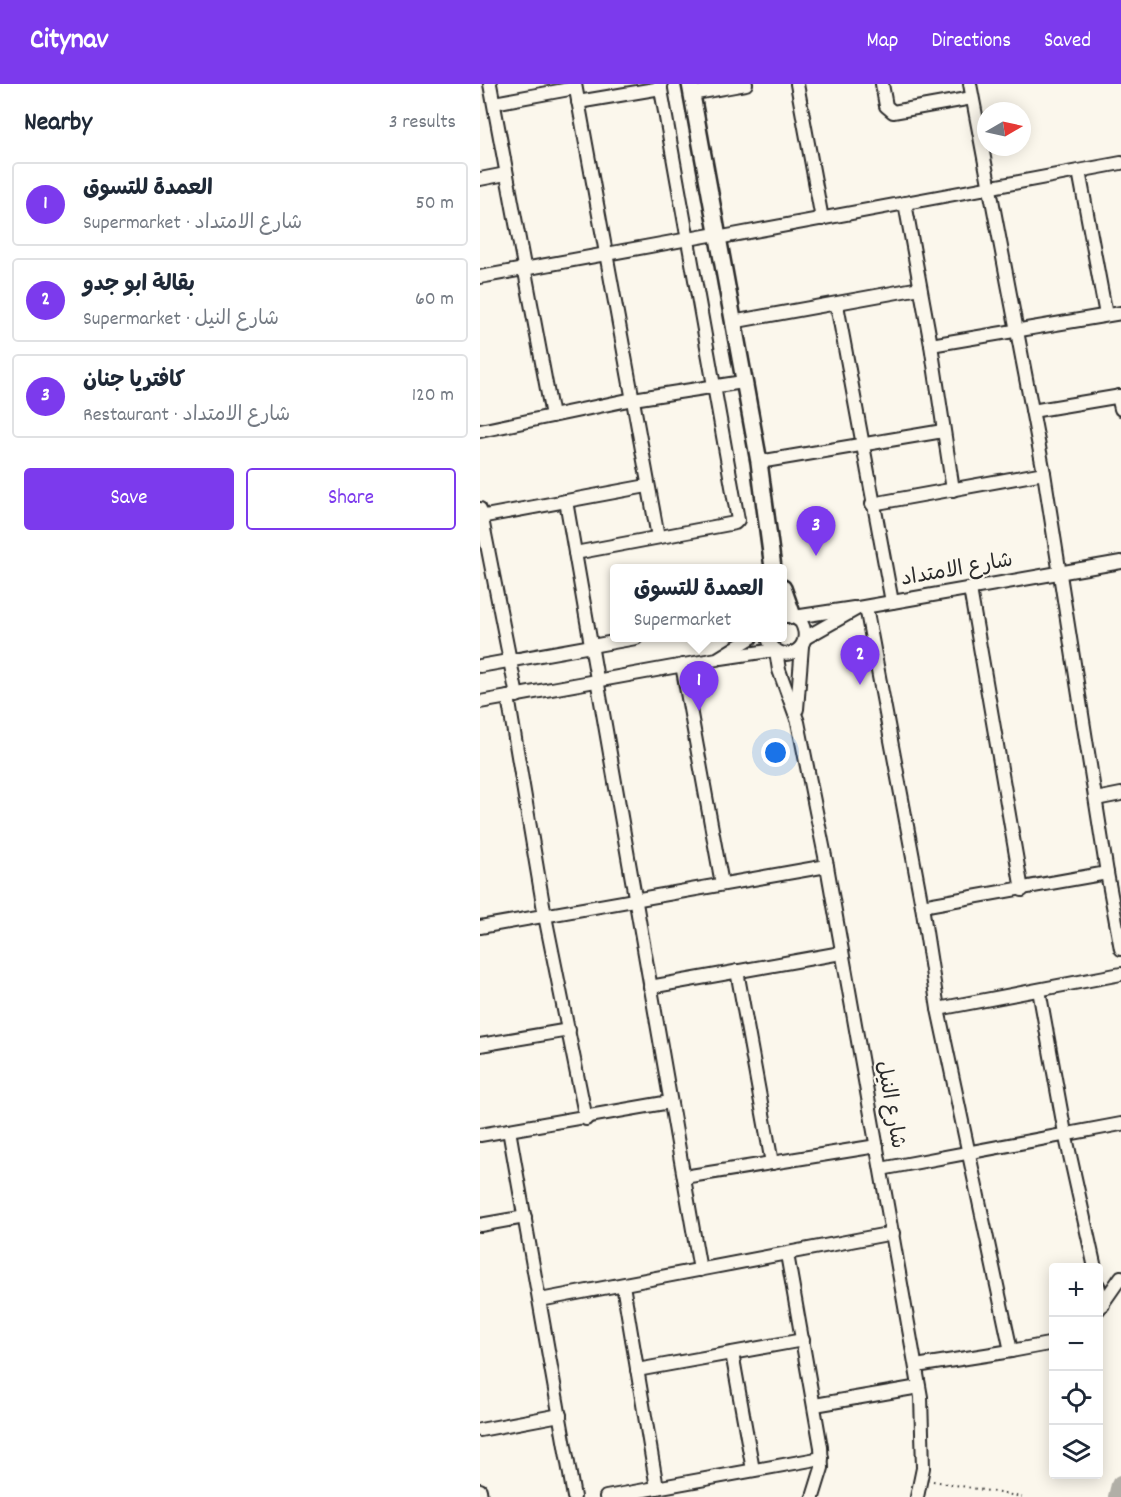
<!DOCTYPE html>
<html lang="en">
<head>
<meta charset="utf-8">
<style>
	body { margin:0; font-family:Dekko,"Playpen Sans Arabic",sans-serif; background:#f6f6f7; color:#1f2937 }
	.controls { position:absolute; right:18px; bottom:18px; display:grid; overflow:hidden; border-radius:6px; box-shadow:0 3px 15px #0003 }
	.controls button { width:54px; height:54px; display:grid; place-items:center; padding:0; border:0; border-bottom:2px solid #e0e1e3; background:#fff; color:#1f2937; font:30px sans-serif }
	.compass { position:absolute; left:497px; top:18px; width:54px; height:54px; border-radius:50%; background:#fff; box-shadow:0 3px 15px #0003; rotate:81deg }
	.you { position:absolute; left:296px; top:669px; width:21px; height:21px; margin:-15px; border:4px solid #fff; border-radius:50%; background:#1a73e8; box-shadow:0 0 0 9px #1a73e833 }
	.badge { display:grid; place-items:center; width:39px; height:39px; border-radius:50%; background:#7c3aed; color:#fff; font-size:20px; font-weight:700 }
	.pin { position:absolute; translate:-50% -50px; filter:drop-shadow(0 2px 3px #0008) }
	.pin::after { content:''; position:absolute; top:32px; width:21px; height:18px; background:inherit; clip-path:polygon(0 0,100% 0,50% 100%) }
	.popup { position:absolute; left:130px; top:480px; width:177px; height:78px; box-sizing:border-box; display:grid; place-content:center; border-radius:6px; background:#fff; filter:drop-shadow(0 2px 4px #0005); font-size:20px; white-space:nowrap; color:#747a83 }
	.popup b { font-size:22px; color:#1f2937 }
	.popup::after { content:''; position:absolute; left:50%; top:100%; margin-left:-12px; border:12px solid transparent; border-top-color:#fff }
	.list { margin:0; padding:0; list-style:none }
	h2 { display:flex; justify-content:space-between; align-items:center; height:78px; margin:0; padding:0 24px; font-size:26px }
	h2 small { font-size:20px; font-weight:400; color:#747a83 }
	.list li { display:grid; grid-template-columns:39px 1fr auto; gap:18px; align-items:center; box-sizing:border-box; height:84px; margin:0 12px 12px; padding:0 12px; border:2px solid #e0e1e3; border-radius:6px }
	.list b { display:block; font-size:22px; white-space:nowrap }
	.list p { margin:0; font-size:20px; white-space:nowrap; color:#747a83 }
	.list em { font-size:20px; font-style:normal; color:#747a83 }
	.actions { display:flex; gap:12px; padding:18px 24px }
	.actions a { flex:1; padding:14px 0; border:2px solid #7c3aed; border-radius:6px; text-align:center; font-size:21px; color:#7c3aed }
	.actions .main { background:#7c3aed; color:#fff }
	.icon { flex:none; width:33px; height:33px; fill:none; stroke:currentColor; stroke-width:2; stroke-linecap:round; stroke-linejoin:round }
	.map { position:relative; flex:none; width:641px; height:1413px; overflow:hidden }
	header { display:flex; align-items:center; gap:36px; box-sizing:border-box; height:84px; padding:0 30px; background:#7c3aed; color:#fff }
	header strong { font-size:28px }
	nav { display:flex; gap:33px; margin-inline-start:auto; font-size:21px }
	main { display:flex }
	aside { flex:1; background:#fff }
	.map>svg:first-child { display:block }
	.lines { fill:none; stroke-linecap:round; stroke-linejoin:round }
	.river { stroke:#b1afa7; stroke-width:20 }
	.minor-casing { stroke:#2b2b2b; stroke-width:16 }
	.major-casing { stroke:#2b2b2b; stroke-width:20 }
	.path { stroke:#2b2b2b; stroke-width:2; stroke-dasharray:1.5 4.5; stroke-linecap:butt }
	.minor { stroke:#fbf7ec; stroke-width:12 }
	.major { stroke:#fbf7ec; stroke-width:15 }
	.labels { text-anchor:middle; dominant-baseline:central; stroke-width:4.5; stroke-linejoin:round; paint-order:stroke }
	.street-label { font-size:21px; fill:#2b2b2b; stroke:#fbf7ec }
</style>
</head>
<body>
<header>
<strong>Citynav</strong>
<nav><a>Map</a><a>Directions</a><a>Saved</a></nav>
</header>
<main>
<aside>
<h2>Nearby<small>3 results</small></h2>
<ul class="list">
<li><span class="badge">1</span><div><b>العمدة للتسوق</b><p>Supermarket · شارع الامتداد</p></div><em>50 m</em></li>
<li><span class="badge">2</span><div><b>بقالة ابو جدو</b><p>Supermarket · شارع النيل</p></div><em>60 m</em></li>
<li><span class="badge">3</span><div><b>كافتريا جنان</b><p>Restaurant · شارع الامتداد</p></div><em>120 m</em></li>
</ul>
<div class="actions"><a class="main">Save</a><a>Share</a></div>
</aside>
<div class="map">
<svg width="641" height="1413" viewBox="0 0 641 1413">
	<rect width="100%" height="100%" fill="#fbf7ec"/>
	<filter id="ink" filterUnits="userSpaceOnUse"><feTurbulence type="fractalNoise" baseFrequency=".0167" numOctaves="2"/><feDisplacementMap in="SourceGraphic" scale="12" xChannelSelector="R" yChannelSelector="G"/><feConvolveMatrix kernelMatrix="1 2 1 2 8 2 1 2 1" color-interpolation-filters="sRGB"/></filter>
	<g filter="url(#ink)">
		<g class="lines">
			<path class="river" d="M638 1413 641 1401"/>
			<g class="minor-casing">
				<g id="minor">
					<path d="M10 0 72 332"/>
					<path d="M95 0 178 453"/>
					<path d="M317 0 342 135"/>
					<path d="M402 0 406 22 413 28 492 14"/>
					<path d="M490 0 564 389 627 789 641 865"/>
					<path d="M211 10 266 0"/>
					<path d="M98 18 181 4"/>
					<path d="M14 19 95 4"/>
					<path d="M599 87 626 231"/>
					<path d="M0 95 26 90"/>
					<path d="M425 119 451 261 473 406"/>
					<path d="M237 154 641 79"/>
					<path d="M0 193 236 150"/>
					<path d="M357 221 412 518"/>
					<path d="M252 238 440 204"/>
					<path d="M451 261 641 229"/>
					<path d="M638 312 641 325"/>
					<path d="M552 327 641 312"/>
					<path d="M0 347 153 315 263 298"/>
					<path d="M279 378 463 347"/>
					<path d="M86 417 220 1186"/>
					<path d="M392 420 564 389"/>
					<path d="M0 425 37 612"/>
					<path d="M0 433 167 402"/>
					<path d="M95 469 255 439 258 436 180 0"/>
					<path d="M490 505 542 806"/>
					<path d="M386 523 442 822 458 925 531 1267 574 1259"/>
					<path d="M314 533 374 524"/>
					<path d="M288 554C297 584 337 567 321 538L313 532H303"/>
					<path d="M325 554 378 524 641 478"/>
					<path d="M296 567 299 586 318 638 347 782 441 1313 443 1384 437 1413"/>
					<path d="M241 574 295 566"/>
					<path d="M202 581 242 800"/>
					<path d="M0 582 156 554"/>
					<path d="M28 613 65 832 106 1035"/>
					<path d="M0 618 237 575 271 554"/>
					<path d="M317 625 322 562"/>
					<path d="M616 715 641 710"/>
					<path d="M442 822 627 789"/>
					<path d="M0 843 347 782"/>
					<path d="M257 887 292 1079"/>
					<path d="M170 903 361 869"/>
					<path d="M559 906 585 1049 615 1184"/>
					<path d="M458 925 641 890"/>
					<path d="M0 961 89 946"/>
					<path d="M29 1046 94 1413"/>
					<path d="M0 1051 190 1018"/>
					<path d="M401 1085 641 1040"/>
					<path d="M204 1093 397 1062"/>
					<path d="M0 1141 45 1133"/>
					<path d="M307 1170 341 1363 342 1384 333 1413"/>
					<path d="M143 1201 177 1404"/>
					<path d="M618 1201 623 1221"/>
					<path d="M60 1216 413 1149"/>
					<path d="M618 1226 641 1193"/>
					<path d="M252 1269 273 1386"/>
					<path d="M436 1282 531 1267"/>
					<path d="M157 1286 323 1256"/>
					<path d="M335 1321 439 1303"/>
					<path d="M0 1346 80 1331"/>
					<path d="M0 1406 1 1413"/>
					<path d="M126 1413 342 1374"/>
				</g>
			</g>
			<g class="major-casing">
				<g id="major">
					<path d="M210 0 279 378 293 484"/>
					<path d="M303 504 313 532"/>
				</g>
			</g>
			<path class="path" d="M453 1397 542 1413"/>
			<use href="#minor" class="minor"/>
			<use href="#major" class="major"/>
		</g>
	</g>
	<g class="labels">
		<g class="street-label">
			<text transform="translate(477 487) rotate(-10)">شارع الامتداد</text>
			<text transform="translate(409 1021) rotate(80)">شارع النيل</text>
		</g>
	</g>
</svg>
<div class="controls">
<button>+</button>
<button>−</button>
<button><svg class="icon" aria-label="locate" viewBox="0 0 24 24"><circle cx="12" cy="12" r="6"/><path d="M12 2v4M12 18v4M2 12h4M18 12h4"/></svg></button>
<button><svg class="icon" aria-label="layers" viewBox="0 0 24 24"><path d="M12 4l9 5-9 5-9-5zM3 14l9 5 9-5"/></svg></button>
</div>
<svg class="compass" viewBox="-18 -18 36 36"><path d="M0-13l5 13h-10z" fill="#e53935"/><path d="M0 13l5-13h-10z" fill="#747a83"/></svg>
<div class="you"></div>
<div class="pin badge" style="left:219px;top:627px">1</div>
<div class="popup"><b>العمدة للتسوق</b>Supermarket</div>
<div class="pin badge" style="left:380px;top:601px">2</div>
<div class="pin badge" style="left:336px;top:472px">3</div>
</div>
</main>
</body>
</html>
